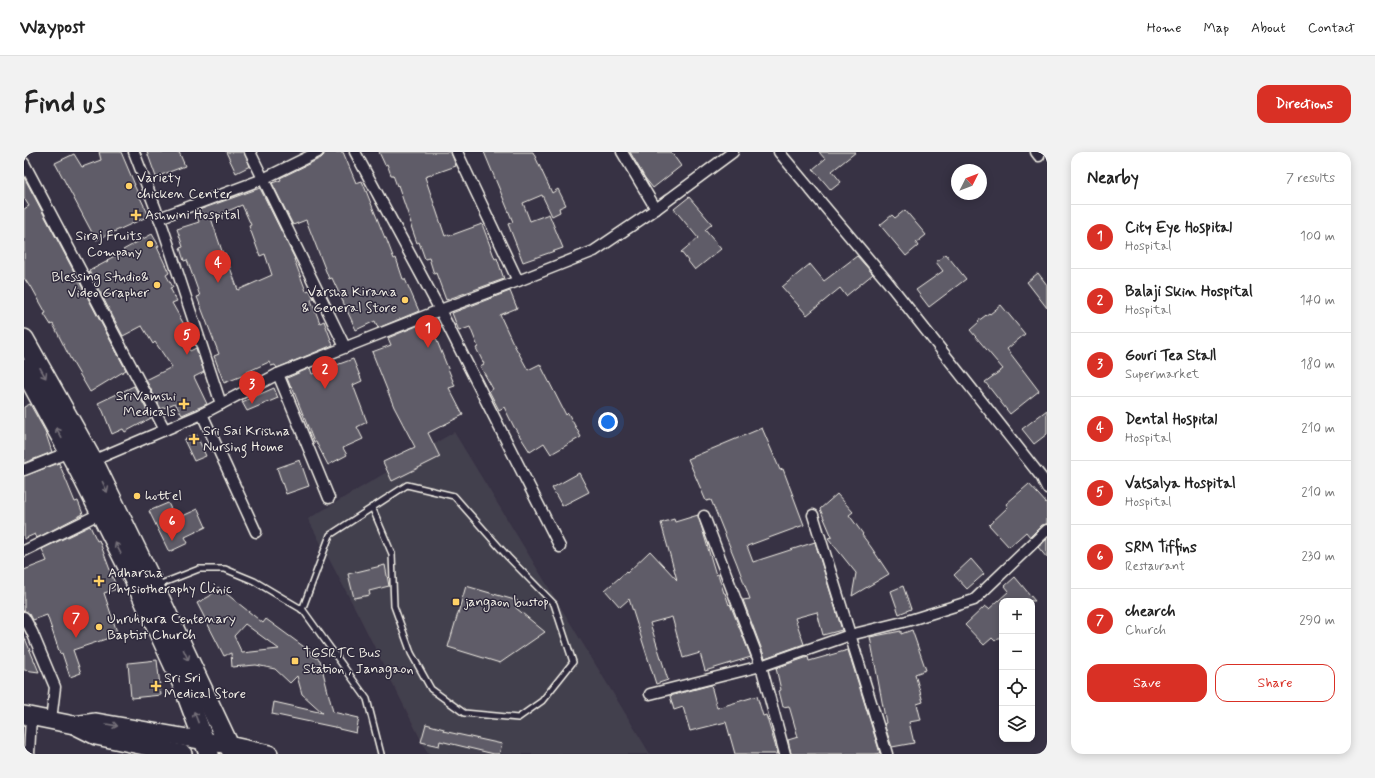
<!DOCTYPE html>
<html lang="en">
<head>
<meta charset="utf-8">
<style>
	body { margin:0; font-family:Mynerve,sans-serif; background:#f2f2f2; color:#222 }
	.controls { position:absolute; right:12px; bottom:12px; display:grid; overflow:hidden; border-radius:8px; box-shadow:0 2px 10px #0003 }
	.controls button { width:36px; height:36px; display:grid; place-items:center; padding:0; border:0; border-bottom:1px solid #e0e0e0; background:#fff; color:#222; font:20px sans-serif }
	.compass { position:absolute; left:927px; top:12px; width:36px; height:36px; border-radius:50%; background:#fff; box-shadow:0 2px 10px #0003; rotate:48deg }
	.you { position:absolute; left:584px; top:270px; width:14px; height:14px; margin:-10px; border:3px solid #fff; border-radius:50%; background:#1a73e8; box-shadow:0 0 0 6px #1a73e833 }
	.badge { display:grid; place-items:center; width:26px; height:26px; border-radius:50%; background:#d93025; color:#fff; font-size:13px; font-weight:700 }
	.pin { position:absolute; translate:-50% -33px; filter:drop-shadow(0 1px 2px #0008) }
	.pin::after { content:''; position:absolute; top:21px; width:14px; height:12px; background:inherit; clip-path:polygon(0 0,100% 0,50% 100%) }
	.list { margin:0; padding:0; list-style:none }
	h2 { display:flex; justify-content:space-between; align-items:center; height:52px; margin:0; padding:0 16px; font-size:17px }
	h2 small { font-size:13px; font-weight:400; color:#767676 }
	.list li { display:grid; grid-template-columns:26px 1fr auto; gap:12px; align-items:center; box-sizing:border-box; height:64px; padding:0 16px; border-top:1px solid #e0e0e0 }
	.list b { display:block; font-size:15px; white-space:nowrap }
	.list p { margin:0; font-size:13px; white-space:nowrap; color:#767676 }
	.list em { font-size:13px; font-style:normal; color:#767676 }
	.actions { display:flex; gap:8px; padding:12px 16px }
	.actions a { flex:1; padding:9px 0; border:1px solid #d93025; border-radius:12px; text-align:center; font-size:14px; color:#d93025 }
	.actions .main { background:#d93025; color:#fff }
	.icon { flex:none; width:22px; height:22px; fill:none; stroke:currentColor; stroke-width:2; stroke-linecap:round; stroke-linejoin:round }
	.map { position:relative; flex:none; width:1023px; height:602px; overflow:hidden; border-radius:12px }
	header { display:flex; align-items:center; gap:24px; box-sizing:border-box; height:56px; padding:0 20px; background:#fff; border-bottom:1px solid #e0e0e0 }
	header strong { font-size:19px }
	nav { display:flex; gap:22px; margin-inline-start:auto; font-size:14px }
	.intro { display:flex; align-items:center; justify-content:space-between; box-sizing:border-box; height:96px; padding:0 24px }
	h1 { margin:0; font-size:28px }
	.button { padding:10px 18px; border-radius:12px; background:#d93025; color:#fff; font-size:14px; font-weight:700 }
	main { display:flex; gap:24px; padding:0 24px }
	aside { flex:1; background:#fff; border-radius:12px; box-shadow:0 2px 10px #0003 }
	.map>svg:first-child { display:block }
	.built { fill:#433f4e }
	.building { fill:#5f5c67; stroke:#f4f1e8; fill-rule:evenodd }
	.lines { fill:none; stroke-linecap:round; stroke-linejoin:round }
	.lane-casing { stroke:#f4f1e8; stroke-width:8 }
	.street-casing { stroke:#f4f1e8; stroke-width:13 }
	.primary-casing { stroke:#f4f1e8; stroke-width:20 }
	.highway-casing { stroke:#f4f1e8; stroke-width:22 }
	.lane { stroke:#2f2a3d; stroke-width:5 }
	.street { stroke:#2f2a3d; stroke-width:10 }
	.primary { stroke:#2f2a3d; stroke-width:17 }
	.highway { stroke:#2f2a3d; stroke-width:19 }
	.oneway { stroke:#747079 }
	.poi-dot { fill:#ffd166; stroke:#2f2a3d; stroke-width:1.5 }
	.labels { text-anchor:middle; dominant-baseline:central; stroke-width:3; stroke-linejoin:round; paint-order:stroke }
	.poi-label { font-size:14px; fill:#f4f1e8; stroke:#2f2a3d; text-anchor:start }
</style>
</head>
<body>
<header>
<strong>Waypost</strong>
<nav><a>Home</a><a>Map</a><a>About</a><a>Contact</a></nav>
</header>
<div class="intro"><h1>Find us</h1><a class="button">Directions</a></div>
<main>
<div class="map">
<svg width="1023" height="602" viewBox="0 0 1023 602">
	<rect width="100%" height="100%" fill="#373244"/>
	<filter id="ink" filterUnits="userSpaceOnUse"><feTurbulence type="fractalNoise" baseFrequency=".025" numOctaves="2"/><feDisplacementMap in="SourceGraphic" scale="8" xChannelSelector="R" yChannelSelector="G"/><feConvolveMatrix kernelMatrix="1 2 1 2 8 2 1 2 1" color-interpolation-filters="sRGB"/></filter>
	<g filter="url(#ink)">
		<path class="built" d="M430 280 626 602H404L335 464 284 367Z"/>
		<g class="building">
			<path d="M75 0H97L111 33H110L125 64 72 88 31 11 50 2 58 15 77 8Z"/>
			<path d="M123 0H155L161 14 132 25Z"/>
			<path d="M202 0H220L226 14 212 21Z"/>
			<path d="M300 0H319L332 31 338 29 361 86H362L370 107 372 106 379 127H381L395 159 354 176 351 169 332 178 308 126 305 127 282 68 269 73 248 31 257 28 256 26 297 6 300 3Z"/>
			<path d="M355 0H427L432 14 401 25 421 84 425 82V84L458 72 471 107 473 106 480 127 422 148 412 121 410 122 405 106 401 107 395 90 393 91 386 71H387L374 33 373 34 369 23H367L363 12 361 13Z"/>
			<path d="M460 0H509L528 41 534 37 542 53 535 56 536 60 528 64 518 43 499 51 506 69 525 62 539 96 499 110 484 72 489 70Z"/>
			<path d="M606 0H647L657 14 629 36 621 26Z"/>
			<path d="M795 0H832L808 19 817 30 807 38 789 17 801 7Z"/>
			<path d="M0 25 102 218 66 240 46 206 29 172 27 173 20 162 22 161 7 134 6 135 0 126V57L5 54 0 46Z"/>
			<path d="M236 36 271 107H270L282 139 286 138 290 147 287 148 296 171 300 169 309 193 253 216 251 213 247 214 245 210 223 220V222L200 231 190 204 195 202 173 145 176 144 163 108 160 109 156 96 159 95 153 77 175 70 172 59ZM218 53 227 73 225 74 236 104 241 102 248 123 214 138 201 101 199 102 187 66Z"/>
			<path d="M665 45 688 72 681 78 697 97 671 118 657 100 674 86 650 57Z"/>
			<path d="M881 58 902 83 892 91 894 94 882 104 856 73 868 63 871 66Z"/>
			<path d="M128 82 135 94 133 95 145 121 142 123 149 135 146 136 153 149 148 151 162 176 154 180 166 199 172 196 180 220 170 225 183 252 158 263 151 251 137 257 122 228 148 215 131 190 129 192 118 174 99 184 65 119 84 109 83 108 100 99 99 98Z"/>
			<path d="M922 102 942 127 905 155 892 138 919 119 912 110Z"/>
			<path d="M833 104 849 122 822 144 816 136 783 163 758 135 786 112 800 129Z"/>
			<path d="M1014 121 1023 133V156L1003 130Z"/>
			<path d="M486 139 493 156 476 163 488 189 504 218 516 212 542 263 544 261 557 285 527 302 520 291 506 300 490 275 480 255 475 258 465 239 469 237 456 214 460 212 452 196 454 195 446 175 435 179 428 161Z"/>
			<path d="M977 153 1001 182 983 197 1015 239 986 262 961 230 979 217 946 178 955 170 954 169 965 161 966 162Z"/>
			<path d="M400 171 401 172 405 171 413 189 431 234 425 236 439 263 404 281 416 305 368 329 359 310 391 295 370 255 348 200 367 193 364 186Z"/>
			<path d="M329 207 338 229 329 233 343 270 333 275 339 287 319 296 323 303 304 313 292 290H290L268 235 267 236 263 226 286 216 288 222Z"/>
			<path d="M110 234 127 266 101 280 99 277 88 282 79 259 74 251Z"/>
			<path d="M250 236 254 246 223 259 218 250Z"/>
			<path d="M6 252 21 279 28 300 0 311V255Z"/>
			<path d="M1023 258V282L1010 292 998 277Z"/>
			<path d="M738 276 756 318 759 317 780 373 723 394 729 410 791 390 818 478 799 483 793 460 771 466 780 492 741 506 719 448 726 447 713 412 687 348 682 349 664 307Z"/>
			<path d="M172 282 182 304 170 309 160 288Z"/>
			<path d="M276 308 285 334 262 342 253 316Z"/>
			<path d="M35 311 51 350 54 349 59 362 13 386 11 382 0 387V324Z"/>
			<path d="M555 321 565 340 538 354 528 336Z"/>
			<path d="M1005 332 1023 352V372L1018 373 1006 385 1002 380 985 395 965 373 984 355 982 352Z"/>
			<path d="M813 342 829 360 825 363 839 382 838 383 847 395 865 422 828 444 832 421 804 386 808 385 796 357Z"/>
			<path d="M144 351 152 367 174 357 182 375 161 385 164 391 145 400 125 359Z"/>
			<path d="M674 363 692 423 694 422 700 441H701L705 453 706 452 727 505 681 519 676 501 659 506 648 465 626 471 644 528 632 532 605 447 596 455 581 438 602 420 603 421 626 399 653 428 637 371 650 367 651 370Z"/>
			<path d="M66 374 73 389 75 388 93 437 80 441 94 483 49 498 57 521 46 525 38 501 36 502 23 463 9 468 6 462 0 459V418L23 409 18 397Z"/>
			<path d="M1023 387V406L1014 395Z"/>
			<path d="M947 407 960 422 943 437 930 423Z"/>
			<path d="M361 413 365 434 345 439 346 443 330 446 324 422Z"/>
			<path d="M991 425 1011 449H978V483L971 489 968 486 960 493 941 473 961 454 965 457 985 439 981 434Z"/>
			<path d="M442 434 494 449 492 456 521 480 476 511 424 495Z"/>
			<path d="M879 434 887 457 875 462 867 439Z"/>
			<path d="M194 435 239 471 242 467 287 500 286 502 296 508 309 560 335 566 332 581 315 577V576L248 562 250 550 299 561 278 542 273 524 266 531 251 517 232 513 208 515 207 501 200 504 173 451 186 444ZM221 472 255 497 218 501 210 484Z"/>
			<path d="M888 478 902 518 891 522 899 550 893 552 897 568 885 570 890 591 868 595 860 572 862 571 846 485 877 479V482Z"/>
			<path d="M0 484 15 520 0 518Z"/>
			<path d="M824 498 856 601 851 602H767L764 588 774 585 765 554 759 555 755 539 757 538 752 516 784 505 785 509Z"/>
			<path d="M133 508 137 543 107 546 104 511Z"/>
			<path d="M687 533 693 556 733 544 739 564 742 563 754 602H711L702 570 666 579 659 555 650 558 646 544Z"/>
			<path d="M402 572 420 577 419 579 478 592 475 602H470L416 589 415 594 397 590Z"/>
		</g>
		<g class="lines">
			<g class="lane-casing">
				<g id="lane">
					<path d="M134 433 175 417H201L230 429 279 458 343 547 357 602"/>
					<path d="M278 458 306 383 383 333 430 344 484 405 530 452 549 510 518 549 494 566 440 561 407 537 387 501 370 454 368 402 348 355"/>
				</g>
			</g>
			<g class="street-casing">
				<g id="street">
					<path d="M110 0 139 76 197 252"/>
					<path d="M226 0 321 195"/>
					<path d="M433 0 494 129 416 158 536 395"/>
					<path d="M755 0 863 129 1018 326 1023 336"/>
					<path d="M1012 0 1015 4"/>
					<path d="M0 11 141 278"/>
					<path d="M632 57 709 0"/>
					<path d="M135 66 239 27 294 0"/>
					<path d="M494 129 570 99 632 57 598 0"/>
					<path d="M254 222 416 158 331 0"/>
					<path d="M178 262 232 380"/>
					<path d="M68 309 178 262 254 222 305 346"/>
					<path d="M0 318 45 300"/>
					<path d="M789 363 863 602"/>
					<path d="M680 364 737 514 761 602"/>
					<path d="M0 399 77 361"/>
					<path d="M0 465 8 480 31 535 27 568"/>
					<path d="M626 542 737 514 826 483 883 469 950 448 1023 378"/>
					<path d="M5 602 7 564"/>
				</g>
			</g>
			<g class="primary-casing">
				<g id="primary">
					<path d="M0 563 50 573 72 584 159 602"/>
					<path d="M50 573 72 570 204 593 245 602"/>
				</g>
			</g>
			<g class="highway-casing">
				<g id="highway">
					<path d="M0 187 73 317 128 430 209 602"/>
					<path d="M0 217 54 316 114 435 159 533 185 602"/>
				</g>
			</g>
			<use href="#lane" class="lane"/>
			<use href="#street" class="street"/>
			<use href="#primary" class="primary"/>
			<use href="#highway" class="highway"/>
		</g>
		<defs><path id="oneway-shaft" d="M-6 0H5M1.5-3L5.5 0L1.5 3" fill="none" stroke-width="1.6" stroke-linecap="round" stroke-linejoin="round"/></defs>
		<g class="oneway">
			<use href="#oneway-shaft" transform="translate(19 221) rotate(61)"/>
			<use href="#oneway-shaft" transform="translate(35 281) rotate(-118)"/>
			<use href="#oneway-shaft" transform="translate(81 335) rotate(64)"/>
			<use href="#oneway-shaft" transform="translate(94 396) rotate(-117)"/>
			<use href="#oneway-shaft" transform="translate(162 503) rotate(65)"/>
			<use href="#oneway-shaft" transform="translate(172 565) rotate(-111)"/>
			<use href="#oneway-shaft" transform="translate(88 573) rotate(10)"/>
		</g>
	</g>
	<g class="poi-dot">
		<circle cx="105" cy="34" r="4"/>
		<path d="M110 57h4v4h4v4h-4v4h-4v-4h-4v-4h4z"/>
		<circle cx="126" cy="92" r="4"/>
		<circle cx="133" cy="133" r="4"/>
		<circle cx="381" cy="148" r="4"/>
		<path d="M158 246h4v4h4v4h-4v4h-4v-4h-4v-4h4z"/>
		<path d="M168 281h4v4h4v4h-4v4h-4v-4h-4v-4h4z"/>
		<circle cx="113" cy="344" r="4"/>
		<path d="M73 423h4v4h4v4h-4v4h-4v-4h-4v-4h4z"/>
		<rect x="428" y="446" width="8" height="8" rx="2"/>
		<circle cx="75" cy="475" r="4"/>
		<rect x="267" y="505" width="8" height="8" rx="2"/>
		<path d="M130 528h4v4h4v4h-4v4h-4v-4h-4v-4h4z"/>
	</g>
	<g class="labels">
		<g class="poi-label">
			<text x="113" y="26">Variety<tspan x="113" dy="16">chicken Center</tspan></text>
			<text x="121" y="63">Ashwini Hospital</text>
			<text x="118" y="84" text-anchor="end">Siraj Fruits<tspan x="118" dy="16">Company</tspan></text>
			<text x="125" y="125" text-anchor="end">Blessing Studio&amp;<tspan x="125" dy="16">Video Grapher</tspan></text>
			<text x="373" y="140" text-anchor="end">Varsha Kirana<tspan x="373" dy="16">&amp; General Store</tspan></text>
			<text x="152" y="244" text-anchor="end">SriVamshi<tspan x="152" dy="16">Medicals</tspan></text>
			<text x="179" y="279">Sri Sai Krishna<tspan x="179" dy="16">Nursing Home</tspan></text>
			<text x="121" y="344">hottel</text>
			<text x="84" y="421">Adharsha<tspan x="84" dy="16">Physiotheraphy Clinic</tspan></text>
			<text x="440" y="450">jangaon bustop</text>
			<text x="83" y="467">Unruhpura Centenary<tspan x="83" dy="16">Baptist Church</tspan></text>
			<text x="279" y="501">TGSRTC Bus<tspan x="279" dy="16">Station , Janagaon</tspan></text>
			<text x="140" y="526">Sri Sri<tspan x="140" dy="16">Medical Store</tspan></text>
		</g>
	</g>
</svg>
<div class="controls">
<button>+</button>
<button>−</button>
<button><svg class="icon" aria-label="locate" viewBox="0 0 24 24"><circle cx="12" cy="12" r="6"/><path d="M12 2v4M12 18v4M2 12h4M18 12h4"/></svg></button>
<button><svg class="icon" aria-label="layers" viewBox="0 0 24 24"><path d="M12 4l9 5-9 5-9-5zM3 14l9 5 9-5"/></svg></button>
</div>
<svg class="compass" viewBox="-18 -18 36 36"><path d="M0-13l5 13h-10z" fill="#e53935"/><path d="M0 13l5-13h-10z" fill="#767676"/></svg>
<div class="you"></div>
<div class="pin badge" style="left:404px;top:196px">1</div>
<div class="pin badge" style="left:301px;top:237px">2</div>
<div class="pin badge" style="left:228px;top:252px">3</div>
<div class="pin badge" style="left:194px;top:131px">4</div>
<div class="pin badge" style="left:163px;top:203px">5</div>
<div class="pin badge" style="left:148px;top:389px">6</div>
<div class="pin badge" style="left:52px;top:486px">7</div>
</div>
<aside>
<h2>Nearby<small>7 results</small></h2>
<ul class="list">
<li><span class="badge">1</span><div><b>City Eye Hospital</b><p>Hospital</p></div><em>100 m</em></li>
<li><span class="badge">2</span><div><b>Balaji Skin Hospital</b><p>Hospital</p></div><em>140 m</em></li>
<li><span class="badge">3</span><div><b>Gouri Tea Stall</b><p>Supermarket</p></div><em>180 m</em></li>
<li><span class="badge">4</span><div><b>Dental Hospital</b><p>Hospital</p></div><em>210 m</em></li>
<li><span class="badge">5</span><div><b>Vatsalya Hospital</b><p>Hospital</p></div><em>210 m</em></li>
<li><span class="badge">6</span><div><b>SRM Tiffins</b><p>Restaurant</p></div><em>230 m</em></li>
<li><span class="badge">7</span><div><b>chearch</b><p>Church</p></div><em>290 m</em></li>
</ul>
<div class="actions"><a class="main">Save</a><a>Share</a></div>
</aside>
</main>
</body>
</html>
